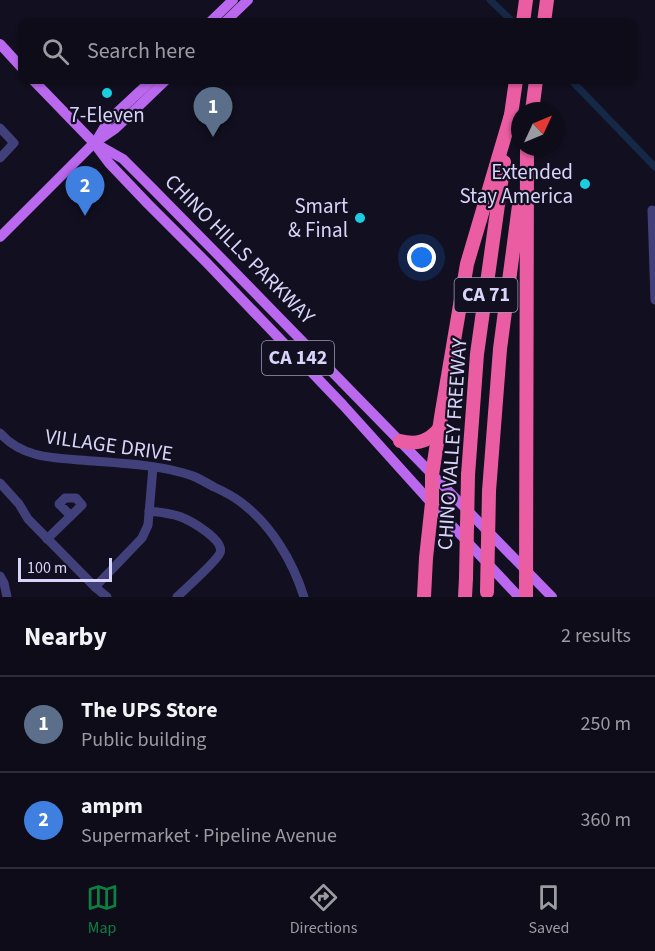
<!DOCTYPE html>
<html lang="en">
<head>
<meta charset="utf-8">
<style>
	body { margin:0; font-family:"Source Sans 3",sans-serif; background:#171521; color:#f1f3f6 }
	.compass { position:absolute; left:511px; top:102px; width:54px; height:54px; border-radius:50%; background:#0e0c18; box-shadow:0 2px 4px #0004; rotate:46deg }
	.scale { position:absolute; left:18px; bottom:15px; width:94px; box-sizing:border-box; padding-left:6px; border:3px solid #d8d4fa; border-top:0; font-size:16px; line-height:21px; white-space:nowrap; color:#d8d4fa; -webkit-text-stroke:4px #121020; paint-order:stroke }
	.you { position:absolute; left:422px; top:258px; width:21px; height:21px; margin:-15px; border:4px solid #fff; border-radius:50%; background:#1a73e8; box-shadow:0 0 0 9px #1a73e833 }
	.badge { display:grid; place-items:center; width:39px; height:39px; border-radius:50%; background:#0b8043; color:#fff; font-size:20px; font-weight:700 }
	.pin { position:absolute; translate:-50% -50px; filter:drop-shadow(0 2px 3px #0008) }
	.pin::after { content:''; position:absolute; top:32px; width:21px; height:18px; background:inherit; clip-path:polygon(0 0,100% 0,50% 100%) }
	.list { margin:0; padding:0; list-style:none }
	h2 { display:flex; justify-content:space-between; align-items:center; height:78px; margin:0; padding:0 24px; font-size:26px }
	h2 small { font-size:20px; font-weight:400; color:#9b9ba2 }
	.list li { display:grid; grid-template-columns:39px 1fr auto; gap:18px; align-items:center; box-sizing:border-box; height:96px; padding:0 24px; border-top:2px solid #2e2c37 }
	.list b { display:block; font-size:22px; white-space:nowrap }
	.list p { margin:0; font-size:20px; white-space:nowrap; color:#9b9ba2 }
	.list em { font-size:20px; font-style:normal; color:#9b9ba2 }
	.icon { flex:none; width:33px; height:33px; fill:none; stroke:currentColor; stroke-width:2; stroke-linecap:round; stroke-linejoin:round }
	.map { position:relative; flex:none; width:655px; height:597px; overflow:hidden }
	.search { position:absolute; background:#0e0c18; box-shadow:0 2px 4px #0004; left:18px; right:18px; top:18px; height:66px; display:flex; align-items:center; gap:15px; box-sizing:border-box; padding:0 21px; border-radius:12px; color:#9b9ba2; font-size:22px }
	.sheet { height:270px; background:#0e0c18 }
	nav { display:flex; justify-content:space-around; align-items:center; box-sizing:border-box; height:84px; border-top:2px solid #2e2c37; background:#0e0c18; font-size:16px; color:#9b9ba2 }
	nav a { display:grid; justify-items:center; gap:3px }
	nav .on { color:#0b8043 }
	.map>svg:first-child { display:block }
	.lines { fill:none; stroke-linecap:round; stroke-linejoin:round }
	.canal { stroke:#152845; stroke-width:7 }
	.minor { stroke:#42407a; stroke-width:9 }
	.major { stroke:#ba68ed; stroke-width:10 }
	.highway { stroke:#eb5da3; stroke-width:14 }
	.highway-bridge { stroke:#eb5da3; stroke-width:14 }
	.poi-dot { fill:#1bcddf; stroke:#121020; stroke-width:2 }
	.labels { text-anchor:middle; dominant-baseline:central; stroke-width:4.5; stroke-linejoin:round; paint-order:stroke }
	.shield { fill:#121020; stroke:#9d99b9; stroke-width:1.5 }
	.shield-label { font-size:20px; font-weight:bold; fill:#d8d4fa }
	.poi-label { font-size:21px; fill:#d8d4fa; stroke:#121020; text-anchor:end }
	.street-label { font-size:21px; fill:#d8d4fa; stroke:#121020 }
</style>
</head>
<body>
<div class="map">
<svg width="655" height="597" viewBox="0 0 655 597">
	<rect width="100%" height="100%" fill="#121020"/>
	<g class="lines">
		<g class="canal">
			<path d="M490 0 511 20"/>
			<path d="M571 80 655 167"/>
		</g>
		<g class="minor">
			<path d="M0 128 14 143 0 158"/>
			<path d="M652 210 655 300"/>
			<path d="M0 433C21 457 51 458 80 460 116 463 159 464 193 476 200 479 207 483 214 487 223 491 233 496 242 503 272 526 293 562 304 597"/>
			<path d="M0 483 19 504 28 519 95 587 107 597"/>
			<path d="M149 511C159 512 171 513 181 517 191 521 225 540 220 553 216 562 186 588 177 597"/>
			<path d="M47 539 82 505 76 498H65L59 504 71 516"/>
			<path d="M0 576 4 583 7 597"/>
			<path d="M95 587 142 538 148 525 153 467"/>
		</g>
		<g class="major">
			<path d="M210 22 233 0"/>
			<path d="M225 22 248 0"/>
			<path d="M0 44 22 68"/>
			<path d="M33 80 94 143 109 163 148 204 207 263 343 405 444 517 519 597"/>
			<path d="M98 138 108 121 152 80"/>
			<path d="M100 146 123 159 153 189 220 257 552 597"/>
			<path d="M0 237 94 143 116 128 166 80"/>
		</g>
		<g class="highway">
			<path d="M523 22 526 0"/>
			<path d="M544 22 547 0"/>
			<path d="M532 111 536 80"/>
			<path d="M510 122 516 80"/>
			<path d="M400 441C416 445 428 442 439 429"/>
			<path d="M468 475 477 354 504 162"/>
			<path d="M489 491 500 349 520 198"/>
			<path d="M424 597 426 558 432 503V475L442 411 467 264 511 115"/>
			<path d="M465 597 466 578"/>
			<path d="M526 597 527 147"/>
		</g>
		<g class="highway-bridge">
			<path d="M466 578 468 475"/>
			<path d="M487 592 489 491"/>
		</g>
	</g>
	<g class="poi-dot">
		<circle cx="107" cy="93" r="6"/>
		<circle cx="585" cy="184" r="6"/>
		<circle cx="360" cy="218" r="6"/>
	</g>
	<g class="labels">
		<g class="shield">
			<rect x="454.5" y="278" width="63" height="34" rx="4.5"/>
			<rect x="262" y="341" width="72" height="34" rx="4.5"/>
		</g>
		<g class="shield-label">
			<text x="486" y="295">CA 71</text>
			<text x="298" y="358">CA 142</text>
		</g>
		<g class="poi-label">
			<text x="107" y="115" text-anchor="middle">7-Eleven</text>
			<text x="573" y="172">Extended<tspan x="573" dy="24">Stay America</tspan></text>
			<text x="348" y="206">Smart<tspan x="348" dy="24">&amp; Final</tspan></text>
		</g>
		<g class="street-label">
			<text transform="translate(240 249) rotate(45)">CHINO HILLS PARKWAY</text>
			<text transform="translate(452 444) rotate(-86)">CHINO VALLEY FREEWAY</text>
			<text transform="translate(109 445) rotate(8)">VILLAGE DRIVE</text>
		</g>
	</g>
</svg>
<svg class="compass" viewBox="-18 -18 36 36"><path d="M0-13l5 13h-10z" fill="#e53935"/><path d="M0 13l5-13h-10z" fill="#9b9ba2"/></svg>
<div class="scale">100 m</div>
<div class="you"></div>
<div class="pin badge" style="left:213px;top:137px;background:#5c6f8a">1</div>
<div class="pin badge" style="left:85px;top:216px;background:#3f7fe0">2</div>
<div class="search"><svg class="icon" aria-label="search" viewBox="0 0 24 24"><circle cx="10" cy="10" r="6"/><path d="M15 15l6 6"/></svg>Search here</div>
</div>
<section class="sheet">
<h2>Nearby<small>2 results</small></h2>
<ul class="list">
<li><span class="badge" style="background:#5c6f8a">1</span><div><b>The UPS Store</b><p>Public building</p></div><em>250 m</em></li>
<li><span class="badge" style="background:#3f7fe0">2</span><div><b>ampm</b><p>Supermarket · Pipeline Avenue</p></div><em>360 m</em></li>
</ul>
</section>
<nav>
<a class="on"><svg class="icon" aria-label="map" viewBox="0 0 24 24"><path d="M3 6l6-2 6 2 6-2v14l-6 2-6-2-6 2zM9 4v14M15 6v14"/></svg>Map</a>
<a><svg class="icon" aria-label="directions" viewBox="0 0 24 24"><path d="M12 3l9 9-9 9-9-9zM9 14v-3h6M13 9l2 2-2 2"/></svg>Directions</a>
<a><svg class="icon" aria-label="saved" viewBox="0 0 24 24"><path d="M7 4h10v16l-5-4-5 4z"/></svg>Saved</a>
</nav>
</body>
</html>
